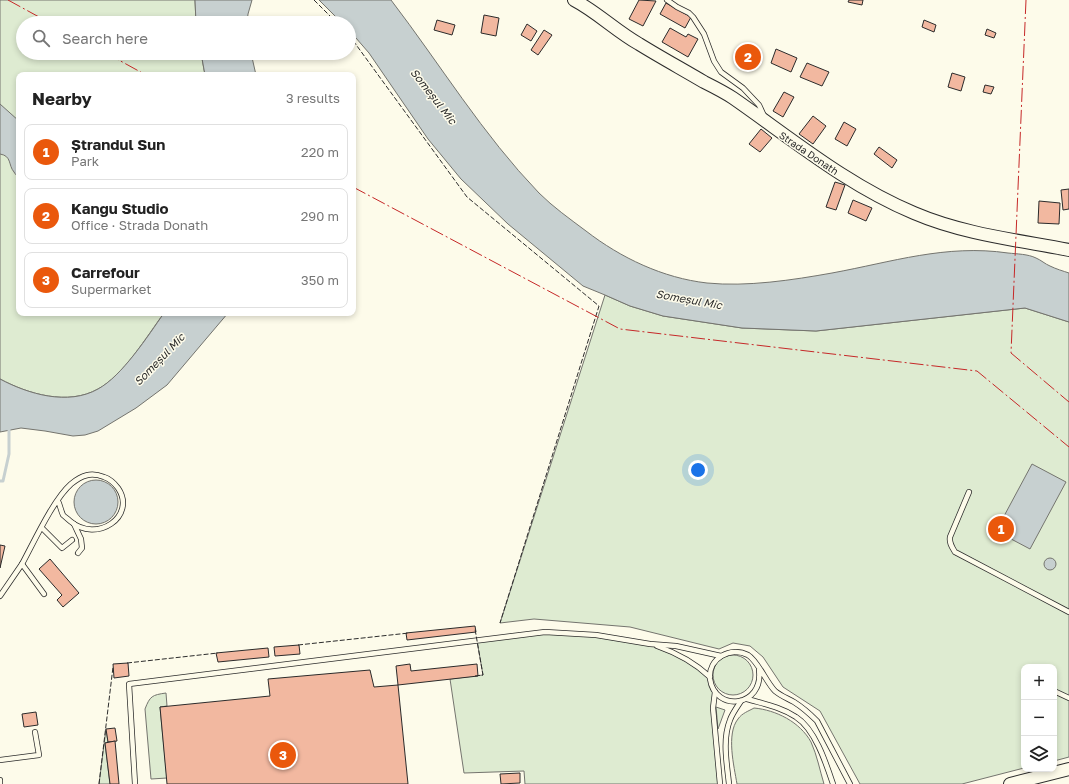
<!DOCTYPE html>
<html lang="en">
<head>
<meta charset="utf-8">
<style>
	body { margin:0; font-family:"Golos Text",sans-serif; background:#f6f6f6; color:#222 }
	.controls { position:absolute; right:12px; bottom:12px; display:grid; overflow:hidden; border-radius:8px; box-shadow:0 2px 6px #0003 }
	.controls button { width:36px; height:36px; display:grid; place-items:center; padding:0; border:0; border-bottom:1px solid #e0e0e0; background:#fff; color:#222; font:20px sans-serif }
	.you { position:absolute; left:698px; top:470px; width:14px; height:14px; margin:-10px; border:3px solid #fff; border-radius:50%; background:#1a73e8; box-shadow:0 0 0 6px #1a73e833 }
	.badge { display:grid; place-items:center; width:26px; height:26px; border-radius:50%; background:#ea580c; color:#fff; font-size:13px; font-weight:700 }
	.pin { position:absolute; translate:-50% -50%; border:2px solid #fff; box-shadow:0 1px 4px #0006 }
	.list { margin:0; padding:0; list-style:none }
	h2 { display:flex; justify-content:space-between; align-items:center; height:52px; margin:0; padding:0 16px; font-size:17px }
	h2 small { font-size:13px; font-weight:400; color:#767676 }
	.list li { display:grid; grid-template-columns:26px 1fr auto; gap:12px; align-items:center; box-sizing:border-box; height:56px; margin:0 8px 8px; padding:0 8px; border:1px solid #e0e0e0; border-radius:8px }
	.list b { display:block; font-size:15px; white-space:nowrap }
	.list p { margin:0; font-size:13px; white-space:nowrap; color:#767676 }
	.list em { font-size:13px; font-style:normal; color:#767676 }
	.icon { flex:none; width:22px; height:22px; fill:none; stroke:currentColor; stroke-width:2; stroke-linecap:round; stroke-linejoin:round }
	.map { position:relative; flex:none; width:1069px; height:784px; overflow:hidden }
	.search { position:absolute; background:#fff; box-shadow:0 2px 6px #0003; left:16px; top:16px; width:340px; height:44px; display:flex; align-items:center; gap:10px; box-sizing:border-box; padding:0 14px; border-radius:22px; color:#767676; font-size:15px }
	.panel { position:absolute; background:#fff; box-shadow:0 2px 6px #0003; left:16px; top:72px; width:340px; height:244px; border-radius:8px }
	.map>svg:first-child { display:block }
	.green { fill:#deebd1; stroke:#74746e }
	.water { fill:#c7d0d0; stroke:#74746e }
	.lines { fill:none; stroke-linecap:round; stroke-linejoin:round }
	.stream { stroke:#c7d0d0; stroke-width:3 }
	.building { fill:#f2b8a0; stroke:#2b2b2b }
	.lane-casing { stroke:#2b2b2b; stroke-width:6 }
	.secondary-casing { stroke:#2b2b2b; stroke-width:14 }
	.lane { stroke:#fdfbea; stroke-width:4.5 }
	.secondary { stroke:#fdfbea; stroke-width:12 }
	.fence { stroke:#2b2b2b; stroke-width:1; stroke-dasharray:5 2; stroke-linecap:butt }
	.power { stroke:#c62828; stroke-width:1; stroke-dasharray:14 3 2 3; stroke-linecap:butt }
	.labels { text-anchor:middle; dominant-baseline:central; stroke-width:3; stroke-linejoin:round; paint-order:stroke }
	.street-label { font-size:10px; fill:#2b2b2b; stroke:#fdfbea }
	.water-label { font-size:11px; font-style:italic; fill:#2b2b2b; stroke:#fdfbea }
</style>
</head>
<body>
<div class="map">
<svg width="1069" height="784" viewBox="0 0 1069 784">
	<rect width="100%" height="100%" fill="#fdfbea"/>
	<g class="green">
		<path d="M0 0H195L196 23H23V53H201L205 75H19V313H164C147 336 123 376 98 389 68 406 28 394 0 379Z"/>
		<path d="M605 295 630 306 663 316 742 328 816 331 1025 308 1069 322V757L1054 761V667H1024V768L962 784H860L820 711 783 687 763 657 750 646 733 643 719 649 630 627 534 619 500 623Z"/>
		<path d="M545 632 596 635 650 644 676 653 710 677 715 692 713 708 720 784H525L524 771 464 773 450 679 483 675 477 641Z"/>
		<circle cx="733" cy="675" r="20"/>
		<path d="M166 693 167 706 160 707 167 778 151 779 145 709C150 696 152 695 166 693Z"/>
		<path d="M716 707 725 710 718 729Z"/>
		<path d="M754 708C776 710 800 722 811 742 817 755 820 771 824 784H737C734 766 726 734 738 719 742 713 749 711 754 708Z"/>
		<path d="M106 729 108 742 105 743 110 784H99Z"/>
	</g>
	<g class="water">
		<path d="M195 0H252L248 14 247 23H196Z"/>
		<path d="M319 0H391C440 64 483 135 539 193 553 207 570 219 586 231 621 258 663 278 707 283 747 287 793 280 832 273 892 262 946 244 1008 253 1017 254 1028 254 1036 258 1041 260 1045 264 1050 266 1056 269 1063 271 1069 273V322L1025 308 816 331 742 328 663 316 630 306 605 295 583 286 508 224 461 179 428 139 369 53 349 30V23H342Z"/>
		<path d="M201 53H251L256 75H205Z"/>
		<path d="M0 104 19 121V177C17 176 15 174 14 172 8 165 12 156 0 154Z"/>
		<path d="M164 313H228L167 385 136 408 98 431 85 435 73 436 45 431 21 428 0 432V379C28 394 68 406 98 389 122 376 148 336 164 313Z"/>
		<path d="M1032 464 1066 482 1030 549 996 531Z"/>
		<circle cx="96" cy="502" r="22"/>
		<circle cx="1050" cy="564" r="6"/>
	</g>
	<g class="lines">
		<path class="stream" d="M0 481H3L9 454V426"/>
	</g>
	<g class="building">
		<path d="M639 0 656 1 643 26 629 19Z"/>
		<path d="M849 0H863L862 5 848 2Z"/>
		<path d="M666 3 691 17 685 28 660 14Z"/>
		<path d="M484 15 499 18 496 36 481 33Z"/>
		<path d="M437 20 455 25 452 35 434 30Z"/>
		<path d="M924 20 936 25 934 32 922 27Z"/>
		<path d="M527 24 537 31 531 41 521 35Z"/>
		<path d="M670 28 686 37 688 34 698 39 688 57 662 42Z"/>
		<path d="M987 29 996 33 994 38 985 35Z"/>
		<path d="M544 30 552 35 538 55 531 50Z"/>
		<path d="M776 49 797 58 791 72 771 63Z"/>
		<path d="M807 63 829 72 822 86 800 77Z"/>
		<path d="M952 73 965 77 961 91 948 87Z"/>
		<path d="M985 85 994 87 991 94 983 92Z"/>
		<path d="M784 92 794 97 783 117 773 111Z"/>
		<path d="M813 116 826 126 813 144 799 134Z"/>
		<path d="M844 122 856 129 847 146 835 139Z"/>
		<path d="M761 129 772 138 760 152 749 144Z"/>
		<path d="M879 147 897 160 892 168 874 154Z"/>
		<path d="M835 182 845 185 836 210 826 207Z"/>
		<path d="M1069 189V209L1063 210 1061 190Z"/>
		<path d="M853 200 872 208 866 221 848 213Z"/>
		<path d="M1039 201 1060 203 1059 224 1038 223Z"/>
		<path d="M0 545 5 546 0 568Z"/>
		<path d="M50 559 79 593 63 607 57 600 62 595 39 569Z"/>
		<path d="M475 626 476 632 407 640 406 633Z"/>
		<path d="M299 645 300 654 275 656 274 647Z"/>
		<path d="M268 648 269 657 218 662 216 653Z"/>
		<path d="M128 663 129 676 114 678 113 664Z"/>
		<path d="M410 664 411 671 477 664 478 676 398 685 396 666Z"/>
		<path d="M370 670 374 687 398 685 408 784H167L160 707 270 696 268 679Z"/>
		<path d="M36 712 38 725 24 727 22 714Z"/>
		<path d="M115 728 117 741 108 742 106 729Z"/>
		<path d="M115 741 119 784H110L105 743Z"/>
		<path d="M520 773V783L501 784 500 774Z"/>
	</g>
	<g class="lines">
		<g class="lane-casing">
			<g id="lane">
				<path d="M667 0 677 7 689 13 693 17 704 34 714 61 721 72 743 88 759 105 764 116"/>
				<path d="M969 492 950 537C949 543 952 547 955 552L1069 612"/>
				<path d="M74 524 81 539 82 548 78 553"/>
				<path d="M42 528 62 548 72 540"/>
				<path d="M22 564C34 542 53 500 71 484 82 475 91 472 104 477 110 479 115 484 118 488 137 516 97 544 70 521 68 519 65 517 63 515 61 511 60 505 58 501"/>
				<path d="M0 596 22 564 44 594"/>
				<path d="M657 646C677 653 694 662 710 677"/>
				<path d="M759 670C764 707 715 713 710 679 708 658 731 646 748 655 758 661 766 682 775 691 781 696 787 698 794 702 802 707 810 714 817 721L850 784"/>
				<path d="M1054 691 1069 698"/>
				<path d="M715 692 713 708 720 784"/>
				<path d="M747 699C764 704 781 707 796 717 815 729 826 763 833 784"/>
				<path d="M0 760 39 755 35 732"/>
				<path d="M0 780V784"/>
				<path d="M135 784 129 684 545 632 596 635 650 644 676 646 721 656"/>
				<path d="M729 784C727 764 722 740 730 720 732 714 737 707 741 701"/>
			</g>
		</g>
		<g class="secondary-casing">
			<g id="secondary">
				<path d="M574 0C597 12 616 31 639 44 660 57 682 69 704 82 714 87 724 92 733 98 792 139 847 185 914 213 963 234 1017 240 1069 250"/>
				<path d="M1010 784 1069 769"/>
			</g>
		</g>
		<use href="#lane" class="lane"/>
		<use href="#secondary" class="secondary"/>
		<g class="fence">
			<path d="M314 0 337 23"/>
			<path d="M349 35 467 197 599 306 500 623"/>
			<path d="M298 645 409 633"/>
			<path d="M127 663 218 653"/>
			<path d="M475 676 483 675 475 629"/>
			<path d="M99 784 113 667"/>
		</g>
		<g class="power">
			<path d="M8 0 50 23"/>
			<path d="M1026 0 1011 353 1069 402"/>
			<path d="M106 53 146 75"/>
			<path d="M353 187 620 329 977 371 1069 447"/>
		</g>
	</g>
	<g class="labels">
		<g class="street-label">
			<text transform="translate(809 153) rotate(34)">Strada Donath</text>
		</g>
		<g class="water-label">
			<text transform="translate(434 96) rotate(52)">Someșul Mic</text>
			<text transform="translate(689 299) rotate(10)">Someșul Mic</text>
			<text transform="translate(159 359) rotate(-46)">Someșul Mic</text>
		</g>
	</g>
</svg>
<div class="controls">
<button>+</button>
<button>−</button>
<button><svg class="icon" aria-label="layers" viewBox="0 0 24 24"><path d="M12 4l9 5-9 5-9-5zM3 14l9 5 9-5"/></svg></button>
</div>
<div class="you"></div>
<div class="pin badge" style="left:1001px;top:529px">1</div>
<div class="pin badge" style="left:748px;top:57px">2</div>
<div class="pin badge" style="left:283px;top:755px">3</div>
<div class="search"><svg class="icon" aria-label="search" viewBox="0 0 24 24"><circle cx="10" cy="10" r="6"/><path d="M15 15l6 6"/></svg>Search here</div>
<section class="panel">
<h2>Nearby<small>3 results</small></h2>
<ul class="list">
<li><span class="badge">1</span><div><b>Ștrandul Sun</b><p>Park</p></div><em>220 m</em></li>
<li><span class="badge">2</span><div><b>Kangu Studio</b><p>Office · Strada Donath</p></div><em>290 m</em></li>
<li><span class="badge">3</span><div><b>Carrefour</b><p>Supermarket</p></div><em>350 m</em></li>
</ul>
</section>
</div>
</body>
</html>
